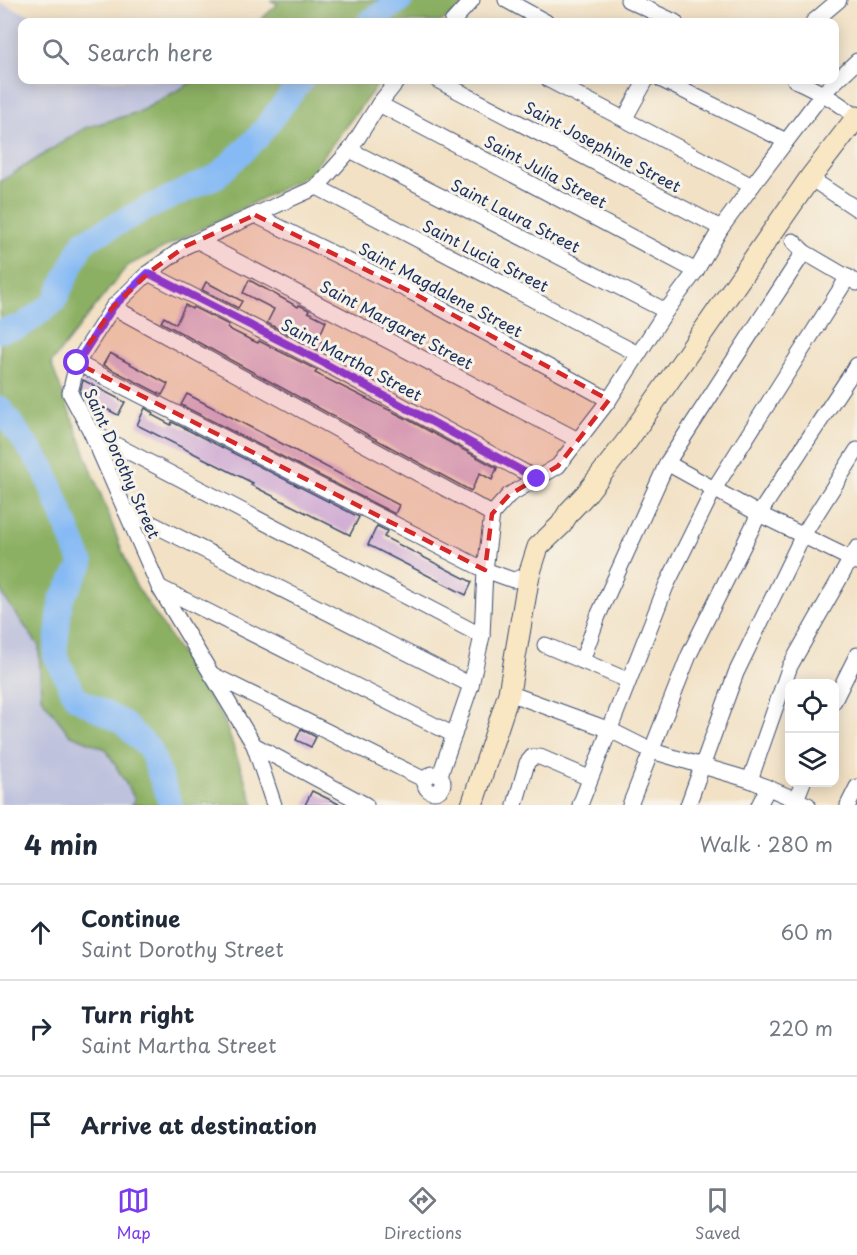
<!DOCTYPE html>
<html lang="en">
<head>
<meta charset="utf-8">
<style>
	body { margin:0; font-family:"Playpen Sans",sans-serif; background:#f6f6f7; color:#1f2937 }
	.controls { position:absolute; right:18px; bottom:18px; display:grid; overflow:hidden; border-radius:12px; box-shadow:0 3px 15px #0003 }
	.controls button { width:54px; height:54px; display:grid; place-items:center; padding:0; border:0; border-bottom:2px solid #e0e1e3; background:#fff; color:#1f2937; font:30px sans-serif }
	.stop { position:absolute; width:18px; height:18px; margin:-14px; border:4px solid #7c3aed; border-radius:50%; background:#fff }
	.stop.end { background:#7c3aed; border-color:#fff; box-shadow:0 2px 6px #0008 }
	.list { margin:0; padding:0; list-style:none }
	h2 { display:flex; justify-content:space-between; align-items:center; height:78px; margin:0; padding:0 24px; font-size:26px }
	h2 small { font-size:20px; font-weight:400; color:#747a83 }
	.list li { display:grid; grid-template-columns:39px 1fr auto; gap:18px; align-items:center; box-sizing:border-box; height:96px; padding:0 24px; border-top:2px solid #e0e1e3 }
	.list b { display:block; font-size:22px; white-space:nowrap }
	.list p { margin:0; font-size:20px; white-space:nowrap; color:#747a83 }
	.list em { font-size:20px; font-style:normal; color:#747a83 }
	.icon { flex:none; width:33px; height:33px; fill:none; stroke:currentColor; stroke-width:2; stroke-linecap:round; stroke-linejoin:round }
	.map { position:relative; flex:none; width:857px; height:805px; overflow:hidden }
	.search { position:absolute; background:#fff; box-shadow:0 3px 15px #0003; left:18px; right:18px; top:18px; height:66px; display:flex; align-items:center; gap:15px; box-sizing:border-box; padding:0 21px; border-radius:12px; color:#747a83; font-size:22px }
	.sheet { height:366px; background:#fff }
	nav { display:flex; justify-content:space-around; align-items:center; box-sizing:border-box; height:84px; border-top:2px solid #e0e1e3; background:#fff; font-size:16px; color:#747a83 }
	nav a { display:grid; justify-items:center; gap:3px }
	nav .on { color:#7c3aed }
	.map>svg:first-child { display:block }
	.industrial { fill:#bfc2dd }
	.forest { fill:#8cb064; stroke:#547061; stroke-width:1.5 }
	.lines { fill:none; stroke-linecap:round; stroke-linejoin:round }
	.river { stroke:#86baf4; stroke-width:24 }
	.building { fill:#d1add4 }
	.street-casing { stroke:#3b4a6d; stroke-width:17 }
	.secondary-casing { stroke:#3b4a6d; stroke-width:23 }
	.street { stroke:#fff; stroke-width:15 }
	.secondary { stroke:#f9e7c3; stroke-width:21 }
	.route { stroke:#7c3aed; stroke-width:8 }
	.marked { fill:#d62828; fill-opacity:0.2; stroke:#d62828; stroke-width:4.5; stroke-dasharray:12 8; stroke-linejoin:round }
	.labels { text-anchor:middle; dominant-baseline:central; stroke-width:6; stroke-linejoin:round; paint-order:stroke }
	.street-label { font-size:16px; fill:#1b2f5e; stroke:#f7f3e8 }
</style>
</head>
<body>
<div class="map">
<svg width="857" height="805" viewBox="0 0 857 805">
	<rect width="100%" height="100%" fill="#f7f3e8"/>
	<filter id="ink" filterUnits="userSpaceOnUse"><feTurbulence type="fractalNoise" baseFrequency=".0167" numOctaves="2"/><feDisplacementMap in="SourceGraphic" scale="12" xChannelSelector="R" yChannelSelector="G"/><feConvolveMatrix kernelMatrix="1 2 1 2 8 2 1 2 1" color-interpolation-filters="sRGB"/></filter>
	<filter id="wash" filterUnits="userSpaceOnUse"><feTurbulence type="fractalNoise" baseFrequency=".008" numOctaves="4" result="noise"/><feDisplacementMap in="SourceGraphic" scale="24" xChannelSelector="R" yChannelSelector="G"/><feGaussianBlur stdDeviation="1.35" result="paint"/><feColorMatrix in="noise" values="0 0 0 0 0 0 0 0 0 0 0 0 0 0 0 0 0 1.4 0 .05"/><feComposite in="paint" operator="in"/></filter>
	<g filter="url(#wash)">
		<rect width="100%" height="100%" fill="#f2e1c5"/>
		<g class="industrial">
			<path d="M0 3 49 22H22V80H195L139 112 85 128 0 182Z"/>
			<path d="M0 584 4 597 39 646 41 697 69 734 106 749 135 799 132 805H0Z"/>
		</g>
		<g class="forest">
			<path d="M270 0H471L441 22H258L278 4Z"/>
			<path d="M196 80H381L309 175 127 266 51 363 134 582 224 720 254 805H132L135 799 106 749 69 734 41 697 39 646 4 597 0 584V182L85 128 139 112Z"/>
		</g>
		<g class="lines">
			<g class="river">
				<path d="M369 22 401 0"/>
				<path d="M0 331 22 326 54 302 83 242 145 209 217 176 257 138 302 80"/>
				<path d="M0 408 44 469 82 564 61 600 55 655 76 698 122 722 150 749 171 805"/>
			</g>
		</g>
		<g id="blocks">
			<g class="building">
				<path d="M249 280 298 307 299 305 309 310 308 312 326 321 318 340 329 346 325 353 267 323 274 309 243 293Z"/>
				<path d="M206 282 242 301 238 308 202 290Z"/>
				<path d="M185 305 192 309 193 307 229 325 227 328 249 339 258 343 259 341 317 370 315 373 405 418 497 468 492 480 480 473 471 491 161 322 164 317 176 324Z"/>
				<path d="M110 353 168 384 162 395 103 365Z"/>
				<path d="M83 380 125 402 118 415 83 397 80 392Z"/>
				<path d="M187 394 399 505 395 514 181 405Z"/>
				<path d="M145 408 153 413 152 415 171 425 172 422 359 517 350 535 251 485 253 483 137 425Z"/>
				<path d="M377 526 387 531 384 537 472 582 466 595 368 545Z"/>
				<path d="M301 729 316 737 311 747 296 740Z"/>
				<path d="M312 791 341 805H305Z"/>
			</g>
		</g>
	</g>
	<g filter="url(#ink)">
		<use href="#blocks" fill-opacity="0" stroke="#3b4a6d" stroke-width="1.5"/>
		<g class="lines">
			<g class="street-casing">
				<g id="street">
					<path d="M506 0 546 22"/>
					<path d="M628 0 675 22"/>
					<path d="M452 22 472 0"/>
					<path d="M813 22 839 0"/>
					<path d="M437 80 721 228"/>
					<path d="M549 80 752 186"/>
					<path d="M662 80 786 141"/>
					<path d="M795 80C817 90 838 101 856 117"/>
					<path d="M379 104 696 271"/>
					<path d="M625 118 646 80"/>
					<path d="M350 150 666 311"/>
					<path d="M810 178 857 209"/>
					<path d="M317 187 638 354"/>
					<path d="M255 215 413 293 609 400"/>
					<path d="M198 241 578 440"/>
					<path d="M793 241 804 252 857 283"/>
					<path d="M148 273 322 362 537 479"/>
					<path d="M113 307 492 514"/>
					<path d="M77 363 485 570 513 580 529 575"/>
					<path d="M91 432 482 636"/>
					<path d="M667 463 759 514 857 562"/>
					<path d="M125 510 471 685"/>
					<path d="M159 587 454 735"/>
					<path d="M545 645 627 680"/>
					<path d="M582 661 598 616 667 463 804 252"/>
					<path d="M211 674 425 780"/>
					<path d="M509 693 610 730 652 751 750 780 808 805"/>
					<path d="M834 701 857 655"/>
					<path d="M254 745 366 805"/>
					<circle cx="434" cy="783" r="9"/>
					<path d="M440 775 471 685 482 636 485 570 492 514 509 495 558 466 609 400 666 311 696 271 721 228 752 186 823 93 857 61"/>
					<path d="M750 780 790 666 857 548"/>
					<path d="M796 800 803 782"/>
					<path d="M274 805 254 745 159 587 91 432 70 393 77 363 113 307 148 273 186 246 317 187 350 150 379 104 398 80"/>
					<path d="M515 805 527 763 532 757H540L589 778"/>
					<path d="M580 805 666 586 714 489 848 277"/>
					<path d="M630 805 689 655 759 514 857 365"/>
					<path d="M688 805 736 673 803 535 857 450"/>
					<path d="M759 805 768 788"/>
					<path d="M848 805 857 787"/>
				</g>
			</g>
			<g class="secondary-casing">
				<path id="secondary" d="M472 805 509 693 529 575 538 547 561 525 569 512 586 494 627 441 810 178 857 117"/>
			</g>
			<use href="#street" class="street"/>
			<use href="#secondary" class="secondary"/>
		</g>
	</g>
	<g class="lines" filter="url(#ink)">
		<path class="route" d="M77 363 113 307 148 273 322 362 537 479"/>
	</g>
	<path class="marked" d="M255 215 413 293 609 400 558 466 509 495 492 514 485 570 77 363 113 307 148 273 186 246Z"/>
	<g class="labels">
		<g class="street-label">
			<text transform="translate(603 146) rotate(28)">Saint Josephine Street</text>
			<text transform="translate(546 171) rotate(28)">Saint Julia Street</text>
			<text transform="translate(516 215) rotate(27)">Saint Laura Street</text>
			<text transform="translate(486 255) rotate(27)">Saint Lucia Street</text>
			<text transform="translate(441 289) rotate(28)">Saint Magdalene Street</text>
			<text transform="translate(397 324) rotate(28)">Saint Margaret Street</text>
			<text transform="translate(352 359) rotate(28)">Saint Martha Street</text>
			<text transform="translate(123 463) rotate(66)">Saint Dorothy Street</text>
		</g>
	</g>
</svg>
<div class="controls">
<button><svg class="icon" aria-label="locate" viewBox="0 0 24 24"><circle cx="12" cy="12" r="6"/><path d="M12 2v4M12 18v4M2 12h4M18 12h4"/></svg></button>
<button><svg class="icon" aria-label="layers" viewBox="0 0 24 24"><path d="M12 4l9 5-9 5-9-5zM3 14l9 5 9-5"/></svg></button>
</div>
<div class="stop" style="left:77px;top:363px"></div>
<div class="stop end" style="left:537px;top:479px"></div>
<div class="search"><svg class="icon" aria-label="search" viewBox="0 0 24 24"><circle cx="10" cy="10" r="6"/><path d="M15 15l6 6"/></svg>Search here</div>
</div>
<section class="sheet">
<h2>4 min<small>Walk · 280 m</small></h2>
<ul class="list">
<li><svg class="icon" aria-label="ahead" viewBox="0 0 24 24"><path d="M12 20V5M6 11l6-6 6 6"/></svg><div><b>Continue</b><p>Saint Dorothy Street</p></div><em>60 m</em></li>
<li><svg class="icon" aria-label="right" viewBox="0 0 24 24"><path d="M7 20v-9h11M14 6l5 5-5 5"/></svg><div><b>Turn right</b><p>Saint Martha Street</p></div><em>220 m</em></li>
<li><svg class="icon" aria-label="arrive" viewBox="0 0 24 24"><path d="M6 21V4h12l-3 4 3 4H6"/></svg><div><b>Arrive at destination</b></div></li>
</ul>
</section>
<nav>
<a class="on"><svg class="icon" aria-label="map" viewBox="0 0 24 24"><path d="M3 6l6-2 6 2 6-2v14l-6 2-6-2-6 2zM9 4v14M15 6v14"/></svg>Map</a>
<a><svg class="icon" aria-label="directions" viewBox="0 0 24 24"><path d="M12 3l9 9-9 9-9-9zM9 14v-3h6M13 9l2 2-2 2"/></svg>Directions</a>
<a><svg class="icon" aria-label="saved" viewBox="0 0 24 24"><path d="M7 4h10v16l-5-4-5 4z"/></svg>Saved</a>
</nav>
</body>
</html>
